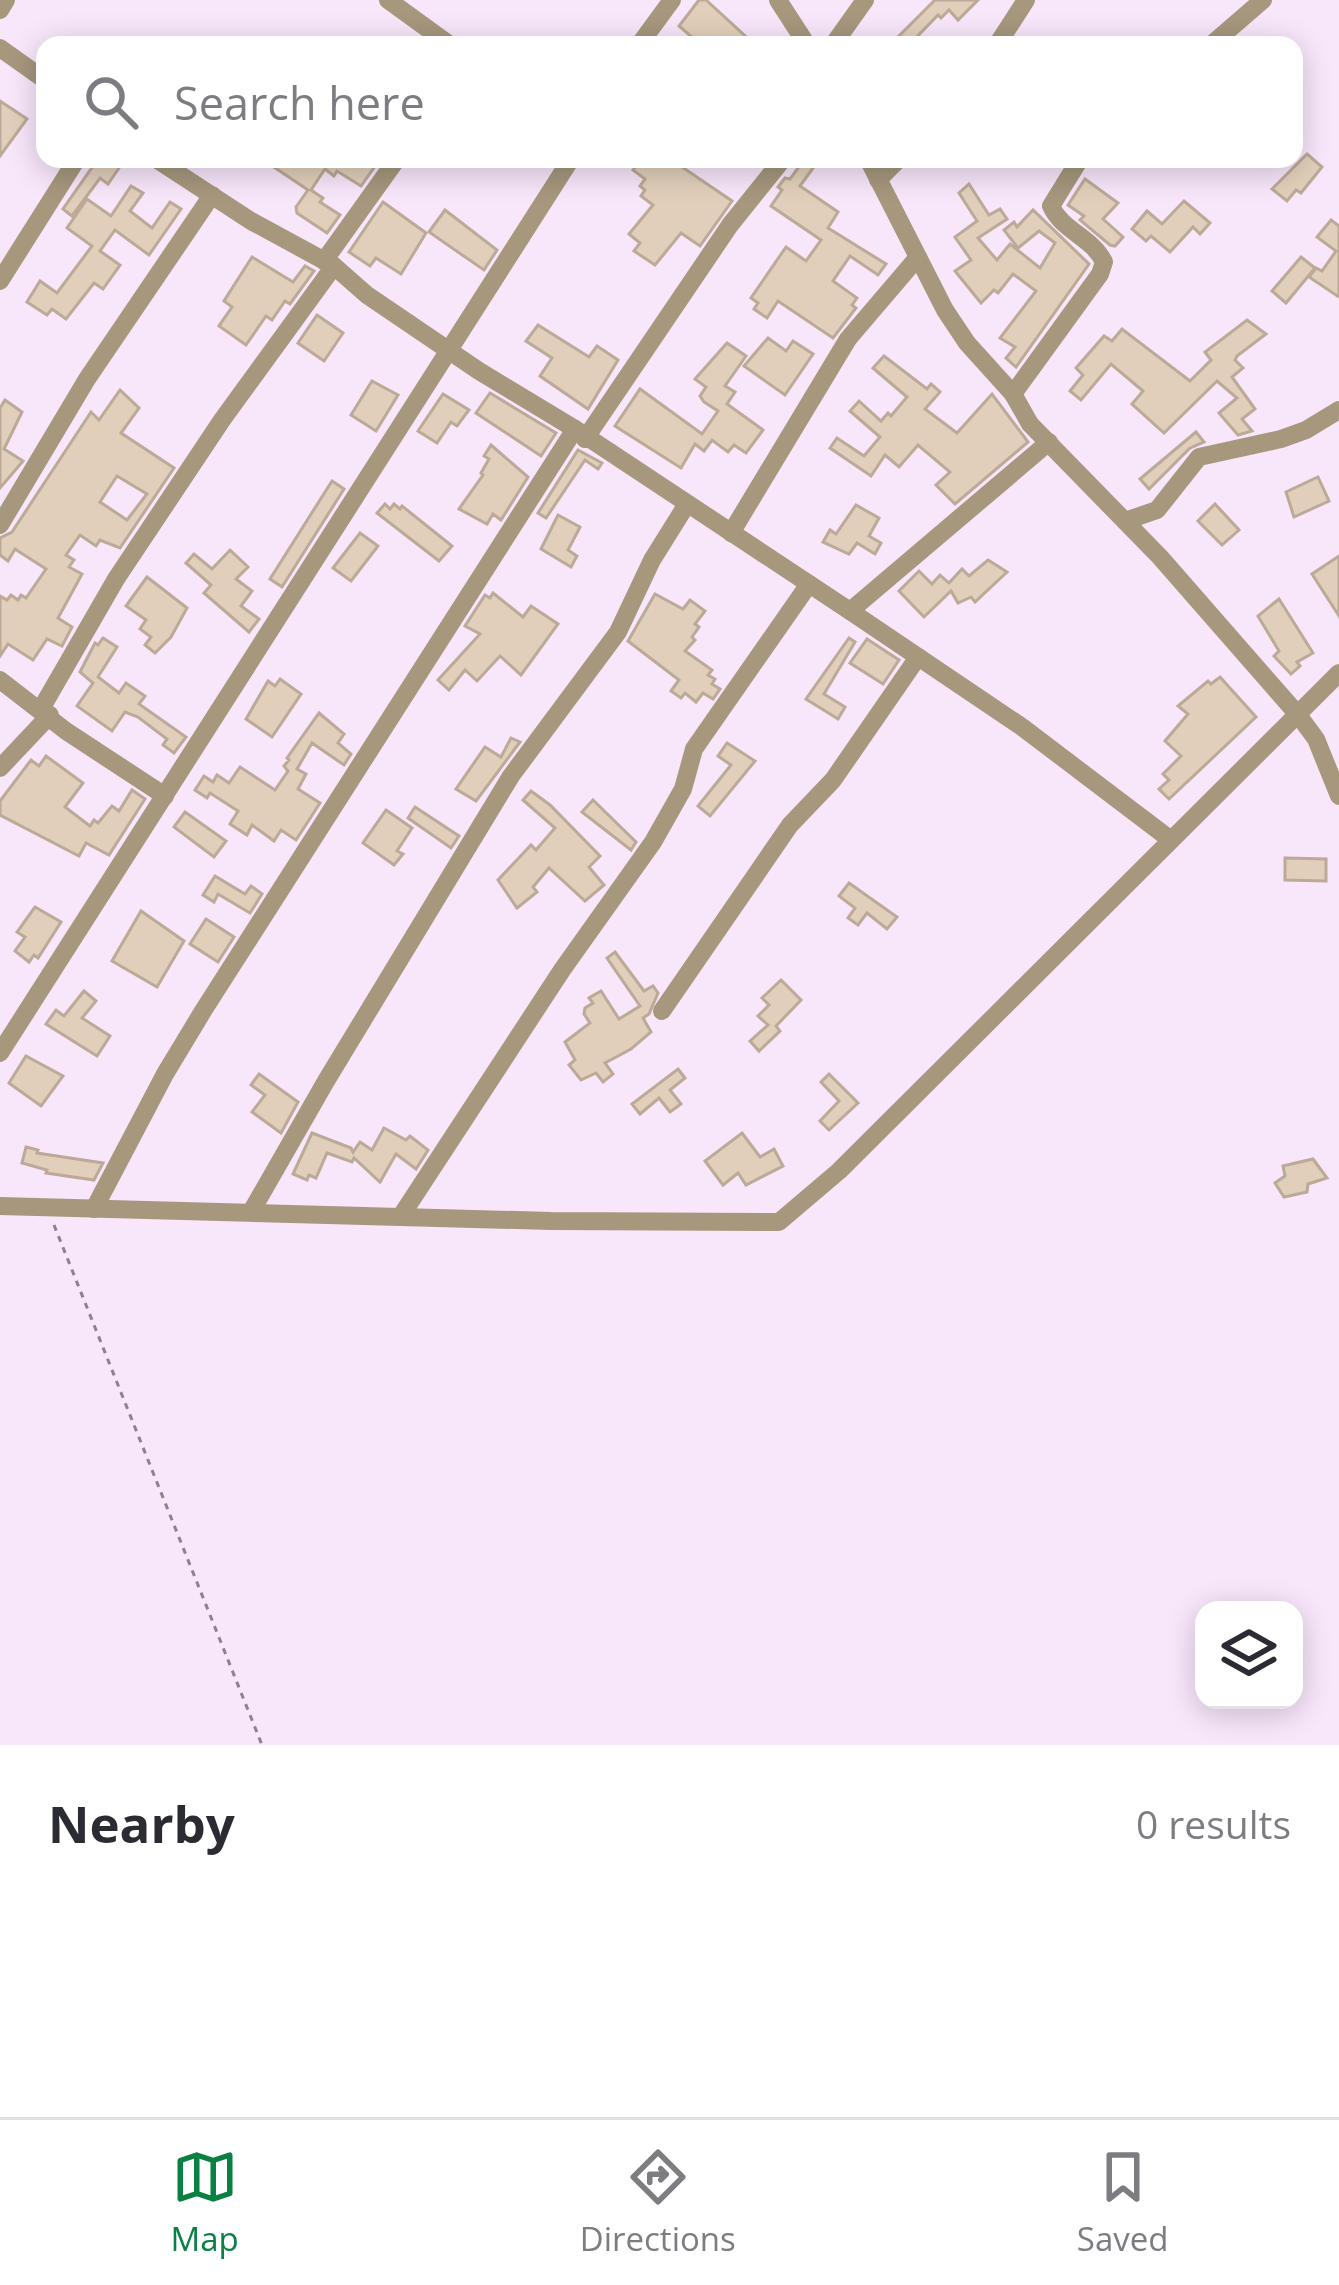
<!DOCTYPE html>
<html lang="en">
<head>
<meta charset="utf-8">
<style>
	body { margin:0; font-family:"Open Sans",sans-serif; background:#f7f7f7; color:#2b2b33 }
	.controls { position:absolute; right:36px; bottom:36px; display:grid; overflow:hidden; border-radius:24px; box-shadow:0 6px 30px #0003 }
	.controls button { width:108px; height:108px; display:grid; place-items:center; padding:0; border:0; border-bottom:3px solid #e1e1e2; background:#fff; color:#2b2b33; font:60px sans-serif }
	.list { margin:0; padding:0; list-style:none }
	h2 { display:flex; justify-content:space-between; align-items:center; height:156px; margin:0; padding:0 48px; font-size:51px }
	h2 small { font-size:39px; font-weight:400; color:#7c7c81 }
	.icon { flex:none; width:66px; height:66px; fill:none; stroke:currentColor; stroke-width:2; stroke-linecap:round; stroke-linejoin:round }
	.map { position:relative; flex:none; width:1339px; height:1745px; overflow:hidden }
	.search { position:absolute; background:#fff; box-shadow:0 6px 30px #0003; left:36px; right:36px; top:36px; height:132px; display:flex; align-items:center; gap:30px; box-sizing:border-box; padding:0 42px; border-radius:24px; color:#7c7c81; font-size:45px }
	.sheet { height:372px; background:#fff }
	nav { display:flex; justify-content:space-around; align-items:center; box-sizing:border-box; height:168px; border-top:3px solid #e1e1e2; background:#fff; font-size:33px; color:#7c7c81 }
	nav a { display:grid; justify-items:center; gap:6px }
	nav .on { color:#0b8043 }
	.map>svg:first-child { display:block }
	.building { fill:#e2cfbb; stroke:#bca997; stroke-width:3; fill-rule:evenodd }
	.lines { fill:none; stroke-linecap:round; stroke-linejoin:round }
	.path { stroke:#8c818e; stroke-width:3; stroke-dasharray:6 6; stroke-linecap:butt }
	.street { stroke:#a6977d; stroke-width:18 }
</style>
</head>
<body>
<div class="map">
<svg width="1339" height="1745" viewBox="0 0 1339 1745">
	<rect width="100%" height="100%" fill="#f8e6fb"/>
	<g class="building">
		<path d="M699 0H706L755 45H701L679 26Z"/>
		<path d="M935 0H978L958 20 949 10 941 18 938 15 909 45H890Z"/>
		<path d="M0 101 27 119 0 156Z"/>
		<path d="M1307 154 1322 167 1301 193 1296 190 1287 201 1272 189Z"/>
		<path d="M98 159H112L121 165 108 184 100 178 72 216 63 209Z"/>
		<path d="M262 159H380L361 186 337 171 334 176 325 169 311 190 323 198 320 202 340 215 327 233 297 213 296 207 308 190Z"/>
		<path d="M641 159H688L682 167 732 201 700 246 681 233 655 265 634 251 640 243 629 234 653 205 641 196 645 190 640 186 645 179 633 170Z"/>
		<path d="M803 161 813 168 800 186 838 212 828 228 886 264 878 275 850 256 833 281 857 298 852 305 856 308 833 338 778 301 767 318 754 309 758 303 751 298 786 247 806 261 821 240 771 206 782 190 778 187 785 178 790 179Z"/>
		<path d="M1085 179 1118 203 1103 219 1123 237 1115 246 1110 245 1080 220 1084 216 1068 205Z"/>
		<path d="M969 184 989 215 1000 209 1007 219 978 238 997 260 1010 244 1040 268 1055 243 1039 231 1018 248 1004 230 1014 222 1017 227 1033 210 1089 264 1016 367 1006 358 1015 347 1000 338 1036 291 1013 274 998 293 994 290 981 303 955 271 971 260 955 237 977 221 959 193Z"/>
		<path d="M131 186 143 193 130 211 152 228 170 202 181 209 149 255 115 230 100 251 120 265 103 289 94 283 66 319 52 309 47 315 27 302 40 281 57 293 92 246 67 228 87 199 111 216Z"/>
		<path d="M1184 201 1210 223 1200 234 1193 227 1170 252 1151 236 1146 241 1132 229 1147 211 1162 224Z"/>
		<path d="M383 202 426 233 401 274 376 258 370 266 349 252Z"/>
		<path d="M445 210 497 250 484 270 429 232Z"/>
		<path d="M1331 220 1339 226V297L1309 277 1316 268 1322 271 1336 251 1317 237Z"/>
		<path d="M252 257 293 282 305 266 314 271 290 304 285 301 272 320 266 316 246 345 219 326 232 307 224 301Z"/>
		<path d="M1301 257 1315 268 1286 303 1272 291Z"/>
		<path d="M317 315 343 333 324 361 298 343Z"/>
		<path d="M1247 320 1266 334 1237 356 1235 360 1243 368 1232 377 1255 409 1242 419 1252 431 1238 435 1219 413 1237 398 1217 381 1164 433 1132 404 1143 391 1111 364 1081 400 1070 391 1083 375 1076 368 1104 336 1112 341 1122 329 1190 381 1211 360 1205 352Z"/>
		<path d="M538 325 589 357 597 346 618 360 588 409 540 376 552 358 526 341Z"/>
		<path d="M768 338 786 351 793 341 813 354 785 395 744 366Z"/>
		<path d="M727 343 746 356 725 386 735 392 727 404 763 430 746 453 734 445 728 452 712 440 704 451 695 444 681 468 615 426 640 389 702 434 718 411 704 402 700 396 706 387 695 379Z"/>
		<path d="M884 356 927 389 931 384 940 392 925 409 957 433 992 394 1028 442 955 504 936 485 950 472 918 445 899 467 885 455 871 476 830 448 837 438 864 456 880 437 850 411 859 401 881 421 888 413 891 416 907 397 873 368Z"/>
		<path d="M372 381 398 395 376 431 351 415Z"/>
		<path d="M120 390 139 408 121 433 174 468 120 548 100 540 96 546 80 535 66 555 74 560 69 567 82 574 58 618 72 627 62 646 47 639 33 660 8 644 0 656V596L7 600 11 595 18 600 21 595 26 598 46 569 15 549 8 561 0 555V538L12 532 91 412 99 420ZM117 476 147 494 127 520 100 502Z"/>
		<path d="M490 393 556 433 541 456 476 413Z"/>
		<path d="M443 394 469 410 457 426 451 422 437 443 418 431Z"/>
		<path d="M5 400 22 412 4 449 23 461 0 488V408Z"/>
		<path d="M1196 432 1204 442 1190 448 1149 489 1140 479Z"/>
		<path d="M491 445 528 477 501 520 493 514 487 524 459 509 483 475 481 473 489 459 484 456Z"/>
		<path d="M578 450 602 463 598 469 585 460 546 518 538 513Z"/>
		<path d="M1318 477 1329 501 1294 517 1286 492Z"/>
		<path d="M332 481 344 489 282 587 270 579Z"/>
		<path d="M385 504 390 509 394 504 400 509 402 506 452 546 439 561 377 513Z"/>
		<path d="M1215 504 1239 530 1222 545 1198 521Z"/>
		<path d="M856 505 879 518 869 536 881 543 875 554 857 543 849 554 823 542 830 530 836 534Z"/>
		<path d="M558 515 580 527 568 550 577 556 571 567 541 549Z"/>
		<path d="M360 533 378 546 351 581 333 568Z"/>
		<path d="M230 550 248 567 236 579 252 591 241 606 259 619 249 632 204 593 211 585 186 563 194 554 212 569Z"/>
		<path d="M1339 556V616L1312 574Z"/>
		<path d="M988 560 1007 572 975 602 971 597 958 603 951 591 924 617 899 591 919 571 932 584 940 575 949 583 962 569 969 576Z"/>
		<path d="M147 577 187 608 171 637 155 653 145 645 151 637 140 629 146 620 126 606Z"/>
		<path d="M493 593 523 617 531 606 558 624 521 675 500 656 477 681 465 670 449 690 438 680 480 634 465 626 485 595 490 598Z"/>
		<path d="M655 594 683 609 690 600 705 611 695 624 699 627 692 637 695 640 685 651 712 670 708 675 715 679 712 684 720 689 713 699 703 693 696 702 685 693 681 698 671 691 679 680 628 641Z"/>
		<path d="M1279 599 1313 653 1297 662 1300 666 1291 674 1274 656 1279 651 1258 616Z"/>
		<path d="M103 638 117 647 98 677 119 693 126 683 145 696 139 704 186 737 174 753 163 745 167 739 138 717 125 712 112 731 77 706 93 683 80 672 95 643 98 645Z"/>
		<path d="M849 638 855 642 824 694 845 707 838 719 806 699Z"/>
		<path d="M867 639 899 660 883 684 850 663Z"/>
		<path d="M1220 677 1256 717 1169 799 1159 789 1169 780 1163 774 1181 756 1165 741 1188 714 1178 706 1208 681 1211 684Z"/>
		<path d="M280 679 301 694 272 737 246 719 268 681 275 686Z"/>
		<path d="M319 713 344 734 338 743 351 754 344 765 312 743 297 769 306 774 298 789 320 803 296 840 281 830 274 841 252 825 247 835 230 824 238 811 210 793 207 798 195 790 204 776 213 782 217 775 229 783 240 767 275 790 288 771 284 766 289 760 287 758Z"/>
		<path d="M511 738 520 742 476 801 456 789 485 747 501 757Z"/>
		<path d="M727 743 755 761 710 816 698 806 731 765 718 756Z"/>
		<path d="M46 756 83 783 65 807 90 826 94 820 98 823 112 806 119 811 132 790 145 799 109 855 86 843 79 856 0 815V801L31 760 39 766Z"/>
		<path d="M531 791 550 805 600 856 589 867 604 885 585 901 549 868 533 887 537 892 517 908 498 880 531 845 536 850 555 828 523 800Z"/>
		<path d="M593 800 636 842 631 850 582 812Z"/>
		<path d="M415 807 459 836 451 848 408 818Z"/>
		<path d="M386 810 412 828 397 851 403 854 394 865 363 843Z"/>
		<path d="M185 812 226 841 214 857 174 827Z"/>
		<path d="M1285 858 1326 859V881L1285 880Z"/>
		<path d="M215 876 245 894 251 886 262 894 250 913 218 894 214 902 203 895Z"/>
		<path d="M849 883 897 917 887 929 867 913 858 925 848 918 855 908 839 896Z"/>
		<path d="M35 907 61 922 38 958 34 955 29 962 15 951 25 937 17 932Z"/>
		<path d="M141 911 184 941 157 987 112 961Z"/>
		<path d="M206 919 234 937 218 962 190 944Z"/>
		<path d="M615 952 644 991 653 986 658 993 649 1014 643 1018 651 1032 631 1049 605 1063 613 1074 603 1082 596 1073 581 1080 569 1065 575 1060 565 1042 590 1023 584 1014 585 1008 593 1003 589 998 601 991 619 1019 640 1006 607 958Z"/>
		<path d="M781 980 801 1000 776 1026 780 1031 759 1051 750 1041 768 1025 758 1016 769 1005 762 998Z"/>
		<path d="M84 991 96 1001 82 1018 110 1036 97 1056 46 1024 56 1010 64 1016Z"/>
		<path d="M26 1056 63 1076 41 1106 9 1083Z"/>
		<path d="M678 1069 685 1078 670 1090 681 1104 670 1112 659 1098 640 1114 632 1104Z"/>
		<path d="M259 1074 298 1102 281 1133 252 1112 265 1095 251 1085Z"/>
		<path d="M829 1074 858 1103 829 1130 820 1121 839 1101 821 1082Z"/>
		<path d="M384 1128 406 1140 410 1136 428 1150 416 1169 396 1154 380 1182 354 1158 352 1162 327 1153 316 1178 309 1175 307 1180 293 1174 312 1133 351 1148 353 1152 360 1142 372 1150Z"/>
		<path d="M742 1133 760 1157 774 1149 783 1166 746 1185 738 1173 723 1185 705 1161Z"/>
		<path d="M26 1147 38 1150 37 1153 103 1163 94 1180 46 1173 47 1170 22 1163Z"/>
		<path d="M1313 1159 1327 1178 1308 1184 1307 1192 1284 1197 1275 1183 1285 1176 1283 1166Z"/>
	</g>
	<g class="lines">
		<path class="path" d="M54 1225 262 1745"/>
		<g class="street">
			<path d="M388 0 450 45"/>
			<path d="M778 0 807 45"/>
			<path d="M0 10 6 0"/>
			<path d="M639 45 672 0"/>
			<path d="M833 45 865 0"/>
			<path d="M997 45 1026 0"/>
			<path d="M1211 45 1263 0"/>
			<path d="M0 48 45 80"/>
			<path d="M156 159 251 221 334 266 367 295 479 371 575 429 850 611 1022 727 1171 840"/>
			<path d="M868 159 945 310 967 343 1013 394 1030 424 1160 557 1299 716 1316 739 1339 796"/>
			<path d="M878 180 899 159"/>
			<path d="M324 261 397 159"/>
			<path d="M0 281 77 159"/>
			<path d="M1013 394 1100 274 1104 262C1092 237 1062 231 1051 206L1080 159"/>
			<path d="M585 439 730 225 783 159"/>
			<path d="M1125 521 1157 510 1199 457 1281 439 1306 430 1339 410"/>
			<path d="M0 525 87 379 212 195"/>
			<path d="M731 533 848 339 918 257"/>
			<path d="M850 611 1049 442"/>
			<path d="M0 680 66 731 165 796"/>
			<path d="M41 709 116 579 222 420 334 266"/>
			<path d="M0 768 50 715"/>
			<path d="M662 1011 790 825 833 780 918 657"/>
			<path d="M0 1053 571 159"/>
			<path d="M0 1206 551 1221 779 1222 839 1171 1339 673"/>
			<path d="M94 1209 165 1074 203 1011 575 429"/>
			<path d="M251 1212 326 1081 511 776 618 632 652 560 687 504"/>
			<path d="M401 1216 562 970 653 842 683 789 694 749 809 584"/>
		</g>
	</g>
</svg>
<div class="controls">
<button><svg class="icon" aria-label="layers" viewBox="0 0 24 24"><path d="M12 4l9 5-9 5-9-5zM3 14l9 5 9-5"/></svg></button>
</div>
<div class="search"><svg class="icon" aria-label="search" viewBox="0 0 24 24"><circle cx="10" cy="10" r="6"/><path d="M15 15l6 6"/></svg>Search here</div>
</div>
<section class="sheet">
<h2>Nearby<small>0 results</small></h2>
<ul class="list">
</ul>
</section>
<nav>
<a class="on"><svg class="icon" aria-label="map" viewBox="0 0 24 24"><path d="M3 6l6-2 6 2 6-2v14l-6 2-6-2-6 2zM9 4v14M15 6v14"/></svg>Map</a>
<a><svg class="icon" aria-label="directions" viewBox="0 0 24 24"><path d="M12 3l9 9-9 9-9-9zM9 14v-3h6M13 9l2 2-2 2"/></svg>Directions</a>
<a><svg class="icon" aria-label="saved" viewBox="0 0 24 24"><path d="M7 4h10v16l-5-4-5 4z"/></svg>Saved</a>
</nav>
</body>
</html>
